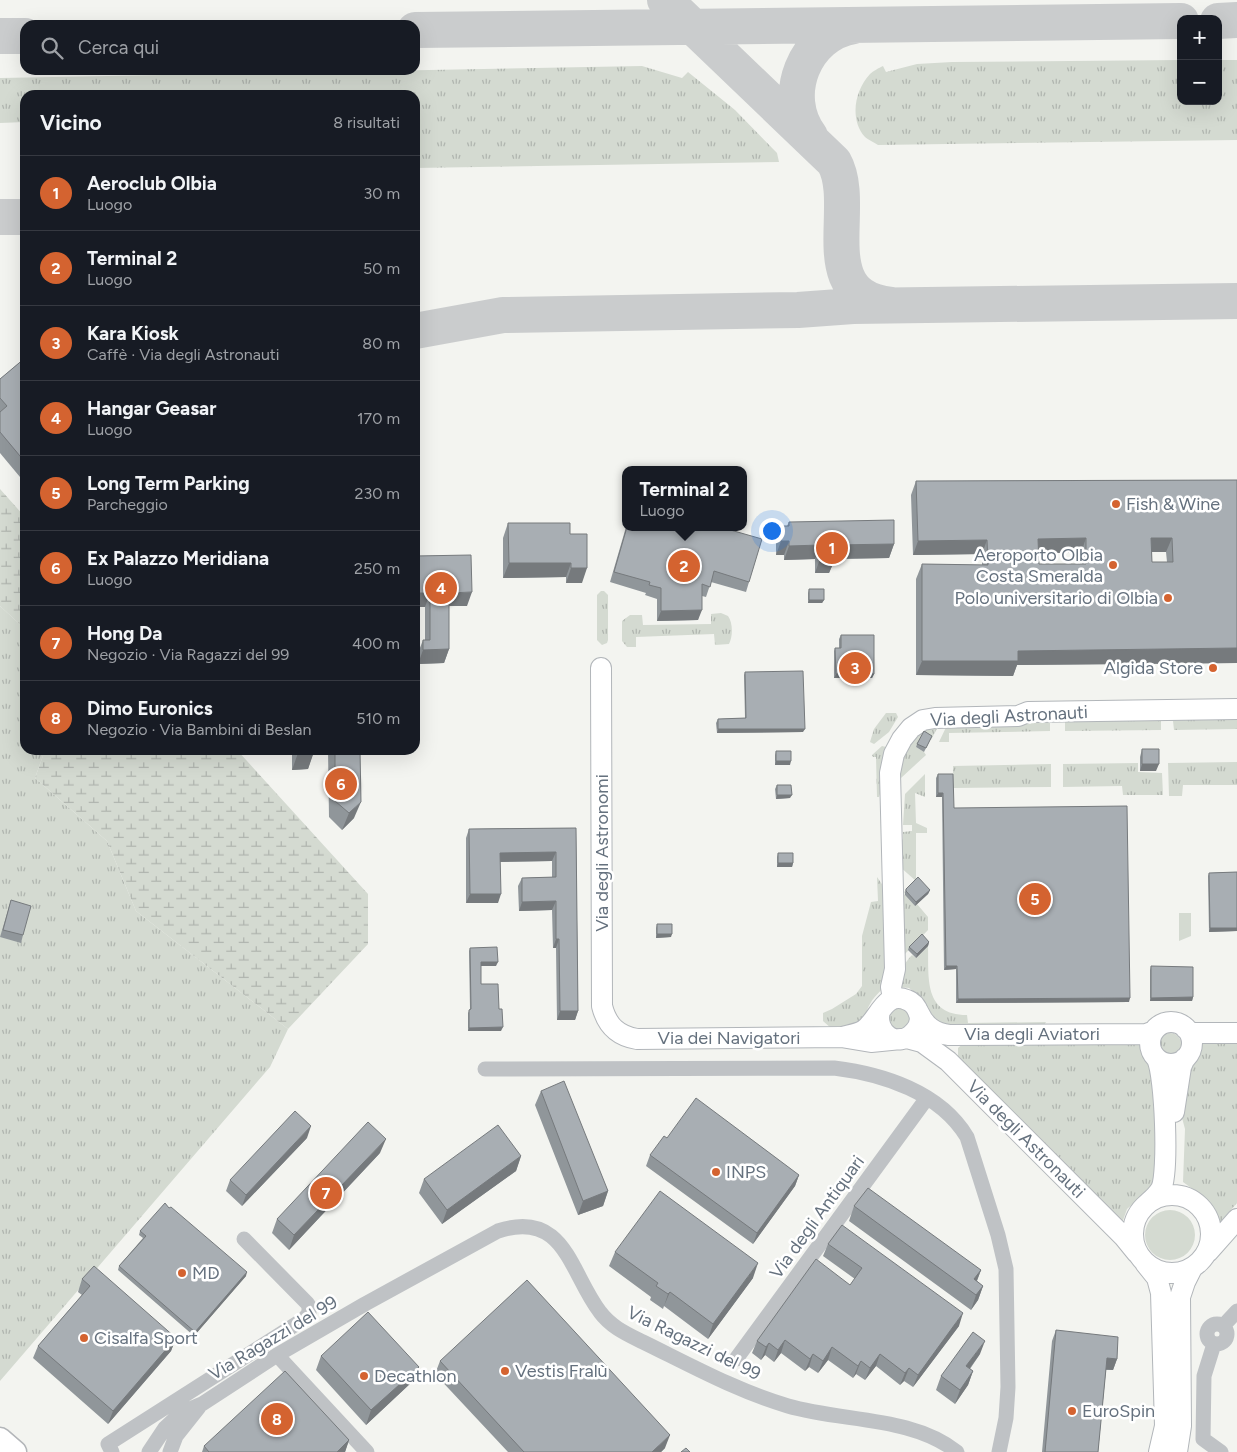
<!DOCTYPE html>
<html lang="it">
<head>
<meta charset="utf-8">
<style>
  body { margin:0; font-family:Figtree,sans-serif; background:#20242c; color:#f1f3f6 }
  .controls { position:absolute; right:15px; top:15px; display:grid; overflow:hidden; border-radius:10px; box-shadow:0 5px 20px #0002 }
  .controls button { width:45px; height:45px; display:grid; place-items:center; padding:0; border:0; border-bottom:1px solid #363941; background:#171b24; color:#f1f3f6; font:25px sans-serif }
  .you { position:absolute; left:771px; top:530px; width:18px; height:18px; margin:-12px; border:4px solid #fff; border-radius:50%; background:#1a73e8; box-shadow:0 0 0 8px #1a73e833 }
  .badge { display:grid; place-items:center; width:32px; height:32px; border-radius:50%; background:#d46330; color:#fff; font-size:16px; font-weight:700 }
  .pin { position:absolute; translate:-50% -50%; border:2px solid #fff; box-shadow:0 1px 5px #0006 }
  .popup { position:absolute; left:622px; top:466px; width:125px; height:65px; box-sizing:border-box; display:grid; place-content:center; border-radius:10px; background:#171b24; filter:drop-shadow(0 1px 4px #0005); font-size:16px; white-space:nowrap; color:#9ea1a6 }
  .popup b { font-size:19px; color:#f1f3f6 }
  .popup::after { content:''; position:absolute; left:50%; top:100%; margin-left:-10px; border:10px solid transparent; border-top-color:#171b24 }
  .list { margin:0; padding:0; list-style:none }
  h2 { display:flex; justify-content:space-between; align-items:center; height:65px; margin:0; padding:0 20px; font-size:21px }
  h2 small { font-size:16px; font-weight:400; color:#9ea1a6 }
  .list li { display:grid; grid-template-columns:32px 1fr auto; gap:15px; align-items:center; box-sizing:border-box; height:75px; padding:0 20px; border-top:1px solid #363941 }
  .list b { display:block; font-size:19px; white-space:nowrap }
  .list p { margin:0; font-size:16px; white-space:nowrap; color:#9ea1a6 }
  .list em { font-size:16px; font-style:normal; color:#9ea1a6 }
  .icon { flex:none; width:28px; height:28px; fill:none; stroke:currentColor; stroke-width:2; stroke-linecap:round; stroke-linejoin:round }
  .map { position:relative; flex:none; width:1237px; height:1452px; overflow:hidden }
  .search { position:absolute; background:#171b24; box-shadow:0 5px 20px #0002; left:20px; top:20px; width:400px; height:55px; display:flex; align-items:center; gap:12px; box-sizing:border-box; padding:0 18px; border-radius:15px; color:#9ea1a6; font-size:19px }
  .panel { position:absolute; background:#171b24; box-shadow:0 5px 20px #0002; left:20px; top:90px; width:400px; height:665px; border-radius:15px }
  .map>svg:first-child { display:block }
</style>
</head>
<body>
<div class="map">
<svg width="1237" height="1452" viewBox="0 0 1237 1452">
  <defs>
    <pattern id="grass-tufts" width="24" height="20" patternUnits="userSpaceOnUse" patternTransform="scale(1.25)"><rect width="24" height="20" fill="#d4dad1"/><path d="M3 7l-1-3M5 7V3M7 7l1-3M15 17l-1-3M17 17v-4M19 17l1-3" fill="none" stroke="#b0b5af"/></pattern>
    <pattern id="wetland-marsh" width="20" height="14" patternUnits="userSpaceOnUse" patternTransform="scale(1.25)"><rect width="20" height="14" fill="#d4dad1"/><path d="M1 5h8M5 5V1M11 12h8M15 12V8" fill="none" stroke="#b0b5af"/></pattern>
  </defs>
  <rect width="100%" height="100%" fill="#f3f4f0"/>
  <path fill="url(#grass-tufts)" d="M1181,60v41h37v-41h19v80l-359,5c-4,-3 -10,-5 -13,-8 -16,-18 -10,-47 5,-63 3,-3 9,-6 13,-8l3,6 31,-8 35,-2z
    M642,66l40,12 6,-6 47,38 42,43 2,9 -364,6v-73h-390v27l-25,1v-45z
    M601,591h3l4,4v45l-1,3 -5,2 -5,-5v-45z
    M0,606l25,23v121h20l-10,28 72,63 29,70 152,118 -18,38 -270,314z
    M721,613l7,3c5,7 5,20 1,28l-14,1 -1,-11 -78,3v10h-9l-5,-6v-20l8,-6h12l1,10 68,-1v-10z
    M886,713h10l2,4 -9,15 -15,12 -4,-2 4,-13z
    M1237,716v13l-63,1 -1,-9h-5v-4z
    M1161,717v13l-96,1v-9h-4v-4z
    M1050,718v13l-101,2v9h-10l10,-21z
    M940,723l-9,17 -9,-5 -6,12 8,5 2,3 -25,23 -4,-1v-10l14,-31z
    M882,746l4,1 -1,31 -6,19h-2l-1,-40h-3l-1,-2z
    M1237,762v23h-54l-1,11h-13l-1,-33z
    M1138,763v9l24,1 1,22h-40l-1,-9 -59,1v-23z
    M1051,764v23l-98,1v-22z
    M925,774v23l-10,-4 1,30 11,5v5h-11v48l-17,-15 -1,-20 5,-7v-7l9,-1v-6h-9l2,-31z
    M877,877l9,13 2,90c-4,10 -13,14 -18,24 -4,6 -4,13 -7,20l-31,5 -9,-8v-8l9,-4 24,-15 6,-8v-50l9,-34 7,-1z
    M902,889l3,3 -1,2 11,12 2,-2 11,13v13l-26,27z
    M928,946c1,31 -5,69 39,69l1,8 78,-1 -4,7 -100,1 -22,-34 -11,-8 -10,-1c2,-14 3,-22 13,-32l4,3z
    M888 1019a11 11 0 1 1 22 0a11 11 0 1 1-22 0Z
    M1159 1044a11 11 0 1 1 22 0a11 11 0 1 1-22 0Z
    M1196,1038h41v165l-17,19 -11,-21 -26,-19 2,-53 -4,-15 7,-51 6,-13z
    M967,1040h175l3,18 7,9 6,77 -2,31 -5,13 -24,21 -6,17 -163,-166v-12z"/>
  <path fill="url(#wetland-marsh)" d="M0,489l25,28v112l-25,-23z
    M45,750h192l131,144v50l-80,85 -152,-118 -29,-70 -72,-63z"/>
  <path fill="#d4dad1" d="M1179,913h12v23l-12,5z
    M1145 1235a25 25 0 1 1 50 0a25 25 0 1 1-50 0Z"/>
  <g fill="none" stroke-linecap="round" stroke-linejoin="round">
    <path stroke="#cacccd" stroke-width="36" d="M665,0l169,162c25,44 -24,134 57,143
      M1218,21l19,-1
      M415,30l766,-9
      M0,36h25
      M810,136c-30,-40 -6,-102 44,-110
      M0,217h25
      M415,331l88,-16 295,-5 55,-4 384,-5"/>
    <defs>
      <path id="secondary" d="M601,668l1,338c5,20 16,30 35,33l204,-2 30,5 30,-3
        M893,999l-2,-12 4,-18 -5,-196 4,-19 8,-15 9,-11 12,-8 12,-2 83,-2 10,-4 209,-3
        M919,1013c6,13 15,20 30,22l197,-1 8,-3
        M1150 1043a21 21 0 1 1 42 0a21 21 0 1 1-42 0Z
        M1186,1029l6,4h45
        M842,1037c7,-2 16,-3 22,-7 15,-10 20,-40 43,-30 6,2 10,8 12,14 2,6 0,13 -5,18 -16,18 -40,1 -34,-21
        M907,1038l15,4 26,19 176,176 13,16
        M1174,1112l7,-45 4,-9
        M1133 1234a39 39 0 1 1 78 0a39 39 0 1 1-78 0Z
        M1148,1203c5,-4 10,-9 13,-14 8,-16 4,-114 -4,-130
        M1208,1252l29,-33
        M1145,1263l12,15 4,15 4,133 -6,26
        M1177,1452l4,-26 -1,-129 5,-15 7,-14"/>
      <path id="primary" d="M0,1439l15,13"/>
    </defs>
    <use href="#secondary" stroke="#b2b6ba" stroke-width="22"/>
    <use href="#primary" stroke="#b3b6b9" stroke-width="25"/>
    <path stroke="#bfc2c5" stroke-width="15" d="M485,1069l349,-1c49,6 106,24 133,69l31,98 8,34 2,118 -2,31 -7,34
      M1207 1334a10 10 0 1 1 20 0a10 10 0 1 1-20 0Z
      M1223,1326l14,-15
      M1214,1344l-10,32 -1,63 18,13
      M277,1355l90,97
      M736,1359l191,-261
      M112,1452l-4,-8 196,-125 5,-6v-7l-2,-3 -63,-64
      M149,1452l16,-24 16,-15 21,-9 75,-49 88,-51 133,-73c67,-22 72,42 102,81 11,15 27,22 43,30 47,23 94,49 145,64 55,16 124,10 169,46
      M170,1452l6,-16 23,-29"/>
    <use href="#secondary" stroke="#fff" stroke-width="20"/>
    <use href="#primary" stroke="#fff" stroke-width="22"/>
  </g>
  <path fill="#90969a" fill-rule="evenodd" d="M25,358v125l-25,-30v-74z
    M1237,480v183l-220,2 -4,11 -97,-1v-96l6,-15 60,1v-11l-69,1 -2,-60 5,-14zM1152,552h14l1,10h-15zM1038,553h43l-1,11h-41z
    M789,522l105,22 -5,14 -54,1 -6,14h-14v-14l-31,1v-5h-8v-15l5,-14h6z
    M508,523l62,11 12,49h-16v-6l-63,1v-40z
    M626,527h101v2l22,53 -3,10 -35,-10 -5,15 -4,-1 -4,24 -41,1v-22l-12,-4 1,-2 -36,-11z
    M415,556l52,50h-18v43l-5,14 -26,1v-11l5,-13h2v-33h-10z
    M809,589l15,11 -2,3h-14v-10z
    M841,635l33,39 -2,4h-38v-27l1,-3h4v-9z
    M745,672l58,60 -86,1 -1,-10 2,-4 27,-1 -1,-43z
    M932,736l-8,16 -8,-5 1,-3z
    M1142,749l14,22h-16v-14z
    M288,750h26l-6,19 -16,1v-18h-4z
    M328,750h32l-6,68 -12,12 -13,-13z
    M776,751l14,14h-15v-10z
    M938,774l16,34 175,194 -173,1v-34l-12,1 -2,-173h-6v-19z
    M777,785l13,13 -14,1 -1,-10z
    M576,828l2,183 -3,9h-18l-1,-72h-3l-1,-38 -33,1 -1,-25 4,-8 30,-1v-16l-52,1 -2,41h-32v-65l3,-9z
    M778,853l15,10 -1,4h-15v-10z
    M1237,872v59l-28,1 -1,-56 1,-3z
    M906,889l24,1 -2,4 -13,12 -10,-11v-3z
    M11,900l12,35 -2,8 -21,-6z
    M657,924l14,13 -15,1v-10z
    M929,942l-1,4 -12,12 -8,-8 1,-3z
    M470,948l26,18h-15v18l18,25 2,22h-33v-18l2,-4 -1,-58z
    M1151,966l42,31 -1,4h-42v-31z
    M541,1091l67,100 -5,15 -25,9 -43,-110z
    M307,1138l-65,68 -16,-15 4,-11z
    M667,1138l132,37 -4,11 -42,58 -107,-78 4,-11z
    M380,1153l-91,97 -17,-17 5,-14z
    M521,1156l-5,15 -74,53 -23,-31 5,-14z
    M854,1206l127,64 -4,11 6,5 -5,14 -7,10 -122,-89z
    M169,1208l77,68 -52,60 -76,-66 1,-4 24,-28 -4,-3 1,-4z
    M828,1244l131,82 -46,61 -9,-6 -4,4 -24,-19 -11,14 -9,-6 -3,4 -25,-18 -10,13 -9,-6 -4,4 -24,-18 -7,9 -9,-7 -4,5 -9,-7 5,-12 93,-56 5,-6 -32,-23z
    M615,1252l138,26 -45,61 -44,-33 -1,3 -13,-9 1,-3 -42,-31z
    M82,1279l94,59 -5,13 -63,73 -75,-66 5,-12 44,-51 -4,-3z
    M1056,1330l61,29 -4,11h-7l-8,82h-56l10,-111z
    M980,1354l-10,15 3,2 -5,14 -13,19 -19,-14 5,-14z
    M321,1356l92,25 -47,44 -50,-55z
    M440,1361l225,87 -4,4h-153l-73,-78z
    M349,1440l-4,12h-143l2,-6z"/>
  <path fill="#767a7d" d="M1086,538l-5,15h-48l5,-14z
    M1151,538h21l-6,14h-20z
    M987,540l-5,14 -69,1 5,-14z
    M781,541h8l-5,14h-8z
    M894,544l-5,14 -60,1 5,-14z
    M820,545l-5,14 -31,1 5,-14z
    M820,559h15l-6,14h-14z
    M509,563h62l-5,14 -63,1z
    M571,568h16l-5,15h-16z
    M472,592l-5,14h-23l5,-13z
    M415,593h15l-5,14h-10z
    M809,600h15l-2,3h-14z
    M702,610l-4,10 -41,1 4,-10z
    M1237,648v15l-220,2 -4,11 -97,-1 6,-14 96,-10z
    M449,649l-5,14 -26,1 5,-14z
    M836,674h38l-2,4h-38z
    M718,729h87l-2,3 -86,1z
    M288,750h4v2h-4z
    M314,752l-6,17 -16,1 6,-17z
    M776,761h15l-1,4h-15z
    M1142,764h17l-3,7h-16z
    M938,793h5l-1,4h-6z
    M777,795h15l-2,3 -14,1z
    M361,802l-7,16 -12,12 7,-17z
    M556,852l-4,9 -55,1 3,-9z
    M778,863h15l-1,4h-15z
    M930,890l-2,4 -13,12 1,-4z
    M470,894h31l-3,9h-32z
    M556,901l-4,9 -33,1 3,-9z
    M1210,928h27v3l-28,1z
    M657,934h15l-1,3 -15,1z
    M556,939h3l-3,9h-3z
    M929,942l-1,4 -12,12 1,-4z
    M481,962h17l-2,4h-17z
    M946,966h11l-1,3 -12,1z
    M1193,997l-1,4h-42l1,-3z
    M1130,998l-1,4 -173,1 2,-4z
    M560,1011h18l-3,9h-18z
    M503,1027l-2,4h-33l1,-3z
    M311,1126l-4,12 -65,68 4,-11z
    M386,1139l-6,14 -91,97 5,-15z
    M521,1156l-5,15 -74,53 5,-14z
    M799,1175l-4,11 -42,58 4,-11z
    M608,1191l-5,15 -25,9 5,-14z
    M758,1263l-5,15 -45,61 5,-15z
    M981,1270l-6,15 -1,-6z
    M247,1272l-1,4 -52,60 1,-4z
    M983,1286l-5,14 -7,10 5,-15z
    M670,1292l-6,14 -1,3 5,-15z
    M963,1313l-4,13 -46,61 5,-12z
    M176,1338l-5,13 -63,73 5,-13z
    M785,1340l-4,13 -7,9 4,-12z
    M985,1341l-5,13 -19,26 5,-14z
    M769,1343l-4,12 -4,5 5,-13z
    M832,1347l-4,13 -10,13 5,-12z
    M813,1354l-4,13 -4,4 5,-12z
    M880,1354l-4,12 -11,14 5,-12z
    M1107,1358l10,1 -4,11 -10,-1z
    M861,1361l-5,13 -3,4 5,-12z
    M419,1367l-6,14 -47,44 5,-15z
    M909,1368l-5,13 -4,4 5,-12z
    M973,1371l-5,14 -13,19 5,-14z
    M670,1435l-5,13 -4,4h-9z
    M349,1440l-4,12h-8z"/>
  <path fill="#a8aeb3" stroke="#767a7d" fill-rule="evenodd" d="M25,358v104l-25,-30v-20l7,-6 -7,-8v-19z
    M1237,480v168l-219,3v10h-96v-97l66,1 -1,-25 -69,1 -2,-60zM1086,538v26h-47l-1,-25zM1151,538h21l1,24h-21z
    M894,520v24l-60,1 1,14h-15v-14l-31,1v-5h-8v-15h8v-4z
    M508,523h62v11h17v34h-16v-5h-62z
    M627,527h100v2l35,10 -13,43 -35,-11 -4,16 -8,-3v26l-41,1v-23l-12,-3 1,-3 -36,-10z
    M471,555l1,37 -23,1v56l-26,1v-10h7v-47h-15v-37z
    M809,589h15v11h-15z
    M841,635h33v39h-38l-1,-26h6z
    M803,671l2,58h-87v-10l28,-1 -1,-46z
    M924,731l8,5 -6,12 -9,-4z
    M1142,749h17v15h-17z
    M298,750h16v2l-16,1z
    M335,750h25l1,52 -12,11 -14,-12z
    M776,751h15v10h-15z
    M938,774h15l1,34 173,-2 3,192 -172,1 -1,-33h-11l-3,-173h-5z
    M777,785h14l1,10h-15z
    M576,828l2,183h-18l-1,-72h-3v-38l-34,1v-24l34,-1v-25l-56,1 1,41h-31l-1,-65z
    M778,853h15v10h-15z
    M1237,872v56h-27l-1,-55z
    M918,877l12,13 -14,12 -10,-11v-2z
    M11,900l20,6 -8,29 -20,-5z
    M657,924h15v10h-15z
    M922,934l7,8 -12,12 -8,-7z
    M497,947l1,15h-17v22h17l1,25h3l1,18 -34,1v-18l2,-1 -1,-61z
    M1151,966l42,1v30l-42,1z
    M564,1081l44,110 -25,10 -42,-110z
    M696,1098l103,77 -42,58 -107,-78 14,-19 3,2z
    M295,1111l16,15 -65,69 -16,-15z
    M368,1122l18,17 -92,96 -17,-16z
    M498,1125l23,31 -74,54 -23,-31z
    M868,1188l113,82 -7,9 9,7 -7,9 -122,-89z
    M660,1191l98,72 -45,61 -43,-32 -2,2 -12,-8 2,-3 -43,-31z
    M165,1203l4,5 2,-1 76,65 -52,60 -76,-66 27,-30 -6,-5z
    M842,1225l121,88 -45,62 -9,-7 -4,5 -25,-19 -10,14 -9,-7 -3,5 -26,-19 -9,14 -10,-7 -3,5 -25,-19 -7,10 -9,-7 -3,4 -9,-6 59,-82 34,26 12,-17 -34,-24z
    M94,1266l82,72 -63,73 -75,-65 52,-60 -8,-7z
    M527,1280l143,155 -18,17h-128l-84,-91z
    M368,1312l51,55 -48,43 -50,-54z
    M1056,1330l62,7 -1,22 -10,-1 -9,94h-53z
    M973,1332l12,9 -19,25 7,5 -13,19 -19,-14z
    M285,1371l64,69 -12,12h-128l-5,-6z
    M686,1448l4,4h-9z"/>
  <g fill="#d46330" stroke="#fff" stroke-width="2">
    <circle cx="1116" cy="504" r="5"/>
    <circle cx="1113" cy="565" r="5"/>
    <circle cx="1168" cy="598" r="5"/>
    <circle cx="1213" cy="668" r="5"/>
    <circle cx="716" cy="1172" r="5"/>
    <circle cx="182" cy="1273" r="5"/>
    <circle cx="84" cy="1338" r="5"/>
    <circle cx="505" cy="1371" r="5"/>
    <circle cx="364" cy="1376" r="5"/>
    <circle cx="1072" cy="1411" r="5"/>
  </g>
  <g text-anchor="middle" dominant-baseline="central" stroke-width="5" stroke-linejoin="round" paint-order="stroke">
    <g font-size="18" fill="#65717e" stroke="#fff" text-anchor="start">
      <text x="1126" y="504">Fish &amp; Wine</text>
      <text x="1103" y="555" text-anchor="end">Aeroporto Olbia<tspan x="1103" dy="21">Costa Smeralda</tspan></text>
      <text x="1158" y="598" text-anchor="end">Polo universitario di Olbia</text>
      <text x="1203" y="668" text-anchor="end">Algida Store</text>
      <text x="726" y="1172">INPS</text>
      <text x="192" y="1273">MD</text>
      <text x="94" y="1338">Cisalfa Sport</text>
      <text x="515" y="1371">Vestis Fralù</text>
      <text x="374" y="1376">Decathlon</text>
      <text x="1082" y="1411">EuroSpin</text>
    </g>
    <g font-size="18" fill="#65717e" stroke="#fff">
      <text transform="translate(1009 716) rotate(-3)">Via degli Astronauti</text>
      <text transform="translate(602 853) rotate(-90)">Via degli Astronomi</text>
      <text x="1032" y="1034">Via degli Aviatori</text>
      <text x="729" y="1038">Via dei Navigatori</text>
      <text transform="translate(1026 1139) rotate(45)">Via degli Astronauti</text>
      <text transform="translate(817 1217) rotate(-54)">Via degli Antiquari</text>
      <text transform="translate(273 1338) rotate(-31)">Via Ragazzi del 99</text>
      <text transform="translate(694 1343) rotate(26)">Via Ragazzi del 99</text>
    </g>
  </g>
</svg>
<div class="controls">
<button>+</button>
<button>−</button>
</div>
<div class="you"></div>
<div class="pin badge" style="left:832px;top:548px">1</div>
<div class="pin badge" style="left:684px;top:566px">2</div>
<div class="popup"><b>Terminal 2</b>Luogo</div>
<div class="pin badge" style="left:855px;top:668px">3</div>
<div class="pin badge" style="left:441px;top:588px">4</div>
<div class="pin badge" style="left:1035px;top:899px">5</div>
<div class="pin badge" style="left:341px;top:784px">6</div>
<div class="pin badge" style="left:326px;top:1193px">7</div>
<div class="pin badge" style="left:277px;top:1419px">8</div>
<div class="search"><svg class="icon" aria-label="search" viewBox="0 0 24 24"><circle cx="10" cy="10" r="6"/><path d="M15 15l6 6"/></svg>Cerca qui</div>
<section class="panel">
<h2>Vicino<small>8 risultati</small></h2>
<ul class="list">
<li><span class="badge">1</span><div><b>Aeroclub Olbia</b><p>Luogo</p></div><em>30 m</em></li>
<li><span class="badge">2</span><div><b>Terminal 2</b><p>Luogo</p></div><em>50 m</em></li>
<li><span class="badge">3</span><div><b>Kara Kiosk</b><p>Caffè · Via degli Astronauti</p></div><em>80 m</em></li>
<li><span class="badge">4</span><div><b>Hangar Geasar</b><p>Luogo</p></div><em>170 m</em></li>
<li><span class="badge">5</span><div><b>Long Term Parking</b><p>Parcheggio</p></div><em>230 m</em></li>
<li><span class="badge">6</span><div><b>Ex Palazzo Meridiana</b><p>Luogo</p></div><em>250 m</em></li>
<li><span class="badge">7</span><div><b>Hong Da</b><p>Negozio · Via Ragazzi del 99</p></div><em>400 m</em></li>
<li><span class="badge">8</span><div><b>Dimo Euronics</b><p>Negozio · Via Bambini di Beslan</p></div><em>510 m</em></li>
</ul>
</section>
</div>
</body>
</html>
